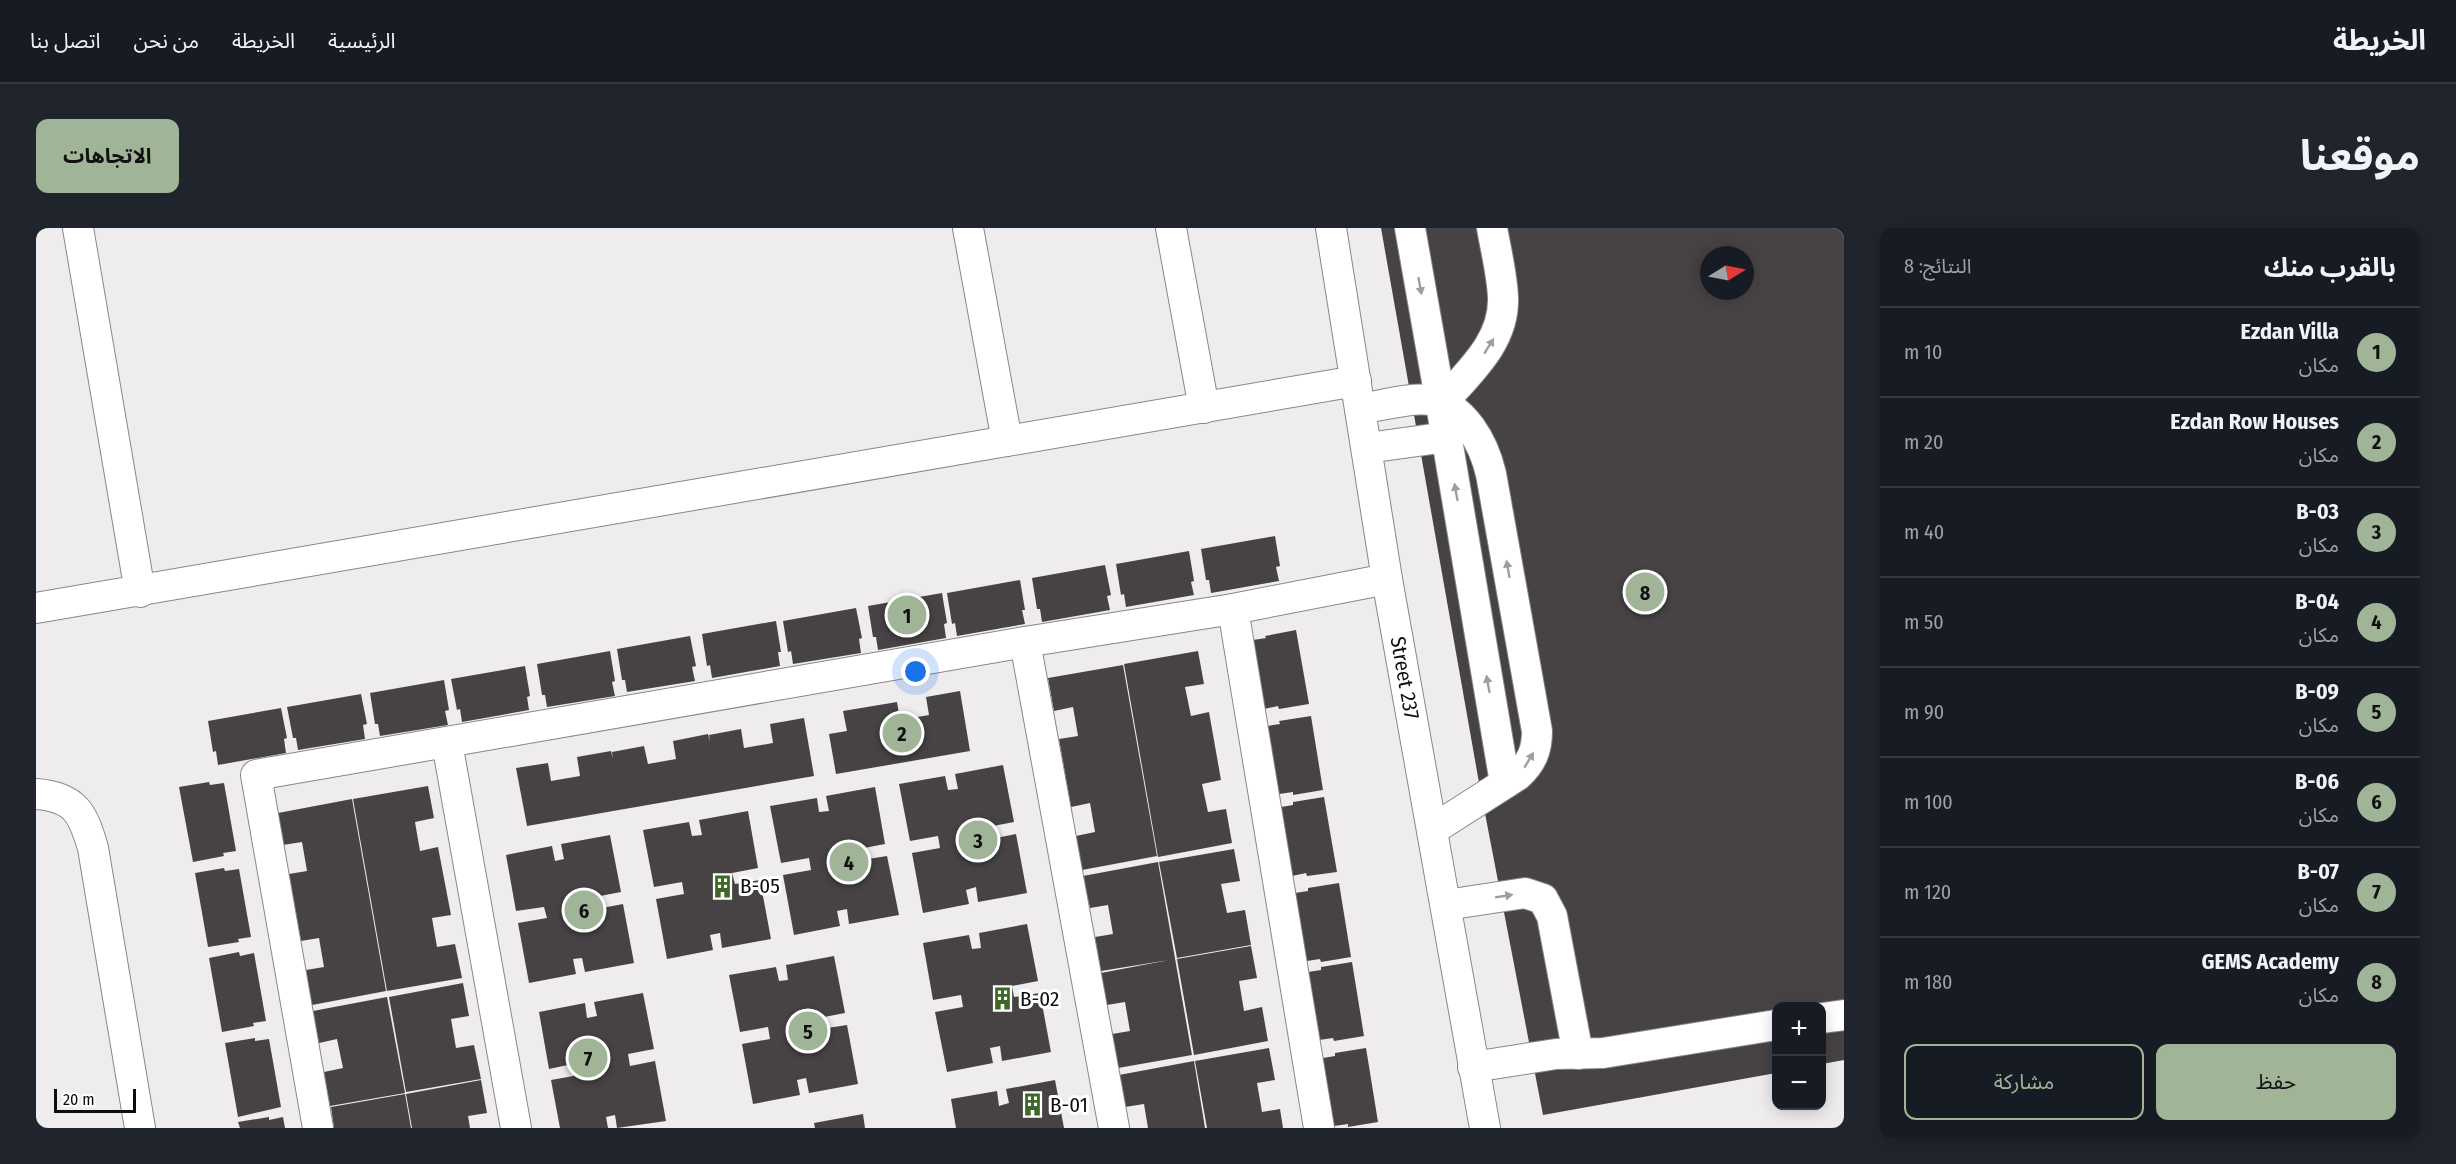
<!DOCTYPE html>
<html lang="ar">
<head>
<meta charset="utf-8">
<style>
  body { margin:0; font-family:"Fira Sans Condensed","Noto Sans Arabic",sans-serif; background:#20242c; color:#f1f3f6; direction:rtl }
  .controls { position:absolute; right:18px; bottom:18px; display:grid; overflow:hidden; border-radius:12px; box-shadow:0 3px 15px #0003 }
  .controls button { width:54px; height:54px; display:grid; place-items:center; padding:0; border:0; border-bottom:2px solid #363941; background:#171b24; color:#f1f3f6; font:30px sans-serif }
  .compass { position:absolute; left:1664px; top:18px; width:54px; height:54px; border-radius:50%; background:#171b24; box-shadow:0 3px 15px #0003; rotate:80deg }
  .scale { position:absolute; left:18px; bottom:15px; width:82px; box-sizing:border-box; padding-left:6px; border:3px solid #0e0d0e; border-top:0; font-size:16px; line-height:21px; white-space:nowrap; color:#0e0d0e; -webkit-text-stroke:4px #fff; paint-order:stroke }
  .you { position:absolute; left:880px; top:444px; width:21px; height:21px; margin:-15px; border:4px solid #fff; border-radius:50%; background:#1a73e8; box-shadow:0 0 0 9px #1a73e833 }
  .badge { display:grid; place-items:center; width:39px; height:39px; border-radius:50%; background:#a0b498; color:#111; font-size:20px; font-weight:700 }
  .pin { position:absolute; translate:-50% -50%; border:3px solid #fff; box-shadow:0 2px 6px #0006 }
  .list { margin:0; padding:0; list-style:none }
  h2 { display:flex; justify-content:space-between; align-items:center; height:78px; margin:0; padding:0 24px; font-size:26px }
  h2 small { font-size:20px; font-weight:400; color:#9ea1a6 }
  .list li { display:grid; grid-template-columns:39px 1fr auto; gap:18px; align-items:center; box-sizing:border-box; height:90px; padding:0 24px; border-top:2px solid #363941 }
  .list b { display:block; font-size:22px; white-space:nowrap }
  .list p { margin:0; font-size:20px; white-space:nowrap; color:#9ea1a6 }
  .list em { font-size:20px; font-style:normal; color:#9ea1a6 }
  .actions { display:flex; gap:12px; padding:18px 24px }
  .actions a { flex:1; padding:14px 0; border:2px solid #a0b498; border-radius:12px; text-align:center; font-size:21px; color:#a0b498 }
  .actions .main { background:#a0b498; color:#111 }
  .map { position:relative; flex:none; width:1808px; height:900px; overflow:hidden; direction:ltr; border-radius:12px }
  header { display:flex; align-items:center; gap:36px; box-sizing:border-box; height:84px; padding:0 30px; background:#171b24; border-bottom:2px solid #363941 }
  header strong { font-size:28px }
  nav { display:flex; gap:33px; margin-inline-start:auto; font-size:21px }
  .intro { display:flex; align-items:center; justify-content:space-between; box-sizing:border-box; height:144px; padding:0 36px }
  h1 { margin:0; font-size:42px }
  .button { padding:15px 27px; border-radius:12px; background:#a0b498; color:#111; font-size:21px; font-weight:700 }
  main { display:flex; gap:36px; padding:0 36px }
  aside { flex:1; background:#171b24; border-radius:12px; box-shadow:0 3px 15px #0003 }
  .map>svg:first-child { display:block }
</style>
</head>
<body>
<header>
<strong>الخريطة</strong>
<nav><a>الرئيسية</a><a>الخريطة</a><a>من نحن</a><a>اتصل بنا</a></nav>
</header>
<div class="intro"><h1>موقعنا</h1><a class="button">الاتجاهات</a></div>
<main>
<aside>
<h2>بالقرب منك<small>النتائج: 8</small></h2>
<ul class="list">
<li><span class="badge">1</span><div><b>Ezdan Villa</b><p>مكان</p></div><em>10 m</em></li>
<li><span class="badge">2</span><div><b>Ezdan Row Houses</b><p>مكان</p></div><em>20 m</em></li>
<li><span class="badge">3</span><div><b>B-03</b><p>مكان</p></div><em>40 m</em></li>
<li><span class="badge">4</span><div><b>B-04</b><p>مكان</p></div><em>50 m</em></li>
<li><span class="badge">5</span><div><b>B-09</b><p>مكان</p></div><em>90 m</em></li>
<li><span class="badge">6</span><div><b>B-06</b><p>مكان</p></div><em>100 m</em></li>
<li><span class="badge">7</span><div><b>B-07</b><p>مكان</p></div><em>120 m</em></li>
<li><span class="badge">8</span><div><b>GEMS Academy</b><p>مكان</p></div><em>180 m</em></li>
</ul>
<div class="actions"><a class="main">حفظ</a><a>مشاركة</a></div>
</aside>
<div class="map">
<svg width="1808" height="900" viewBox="0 0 1808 900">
  <rect width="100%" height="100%" fill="#efecee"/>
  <path fill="#474344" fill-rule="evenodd" d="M1345,0h463v832l-22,4v-58h-46v67l-233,42 -65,-338zM1673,27h36v36h-36z
    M1239,308l5,30 -4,1 3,14 -68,12 -2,-13h-3l-5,-31z
    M1153,323l5,30 -3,1 3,13 -68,12 -2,-13 -3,1 -5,-31z
    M1069,337l6,30 -4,1 3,14 -68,12 -2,-13h-3l-5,-31z
    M984,352l5,30h-3l3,14 -68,12 -2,-13 -3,1 -5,-31z
    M906,365l5,30 -3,1 2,14 -68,12 -2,-13h-3l-5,-31z
    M820,380l6,30 -3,1 2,14 -68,11 -2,-13 -3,1 -5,-31z
    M740,393l5,31h-3l2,14 -68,12 -2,-13 -3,1 -5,-32z
    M1260,402l13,74 -30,5 -1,-3 -14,3 -11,-69 13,-2 -1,-2z
    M654,408l6,30 -4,1 3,14 -68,11 -2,-12h-3l-5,-31z
    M574,423l5,30 -3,1 3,14 -68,11 -2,-12h-3l-5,-31z
    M1162,423l6,33 -19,3 6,29 18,-4 12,68 -19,4 6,28 18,-3 6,34 -74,14 -34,-193z
    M1087,437l34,191 -75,14 -6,-34 19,-4 -5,-29 -19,4 -12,-68 19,-3 -5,-29 -19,4 -6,-33z
    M489,438l5,30 -3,1 2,13 -67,12 -2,-13 -3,1 -6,-31z
    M408,452l5,30 -4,1 3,14 -68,11 -2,-12h-3l-5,-31z
    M924,463l10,60 -134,23 -7,-40 18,-3 -4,-20 54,-9 3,18 29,-5 -3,-18z
    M325,466l6,30 -4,1 2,14 -67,11 -2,-12h-3l-6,-31z
    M245,480l6,30 -3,1 2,14 -68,12 -2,-14 -3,1 -5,-31z
    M1275,488l12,74 -30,5v-3l-14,2 -12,-68 13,-2 -1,-3z
    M768,490l10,58 -287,50 -11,-58 32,-5 3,18 29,-5 -3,-19 34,-6 2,8 -1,-7 32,-6 4,18 28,-5 -3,-18 35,-7 2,8 -1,-7 32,-6 3,19 29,-5 -3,-19z
    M967,537l11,57 -26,5 3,12 25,-5 11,59 -49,9 -2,-15 -10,3 3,14 -46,9 -11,-60 28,-5 -2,-12 -28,5 -11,-57 46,-8 3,14 10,-1 -3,-15z
    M173,554l1,3 14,-2 12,68 -13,2 1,3 -31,6 -14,-75z
    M392,558l6,32 -19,4 5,29 18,-4 13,68 -19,3 5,29 18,-3 7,34 -75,13 -34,-192z
    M839,559l10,57 -26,5 3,11 25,-4 12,59 -50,9 -2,-15 -10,2 3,15 -46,9 -11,-60 28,-5 -2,-12 -28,5 -11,-57 47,-8 2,14 10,-1 -3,-15z
    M1288,569l13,75 -30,4 -1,-3 -14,3 -11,-69 12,-2v-3z
    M316,571l34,192 -74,14 -6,-35 18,-3 -5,-29 -18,3 -12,-67 18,-3 -5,-29 -19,3 -5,-32z
    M712,583l10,57 -26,5 3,11 25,-4 11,59 -49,9 -2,-15 -10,2 3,15 -46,9 -11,-60 28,-5 -2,-12 -28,5 -11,-57 46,-8 3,14 10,-1 -3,-15z
    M574,607l11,57 -26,5 2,12 26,-5 11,59 -49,9 -3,-14 -9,1 3,15 -47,9 -11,-60 29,-5 -3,-11 -28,4 -10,-56 46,-9 3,15 9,-2 -3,-15z
    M1198,621l6,32 -19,3 6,29 18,-3 6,35 -74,13 -18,-96z
    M1122,634l34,193 -74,13 -6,-34 18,-3 -5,-29 -18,3 -6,-32 68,-13 -68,11 -6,-34 18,-3 -5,-29 -18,3 -7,-32z
    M188,640l1,3 14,-2 12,68 -13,2 1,3 -31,5 -13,-74z
    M1303,655l12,74 -30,5 -1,-3 -13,2 -12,-68 13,-2v-3z
    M991,696l11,57 -26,5 2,11 26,-4 11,59 -49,9 -2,-15 -10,2 3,15 -46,9 -12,-60 28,-5 -2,-12 -28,5 -10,-57 46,-8 3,14 9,-1 -2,-15z
    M1215,718l6,32 -18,3 5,30 18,-4 6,34 -74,14 -17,-96z
    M203,724l1,4 14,-3 12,68 -13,2 1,3 -32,6 -13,-74z
    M798,728l11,57 -26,5 2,11 26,-4 11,59 -49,9 -3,-15 -9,2 3,15 -47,9 -11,-60 28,-5 -2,-12 -28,5 -11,-57 47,-8 3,14 9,-1 -2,-15z
    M1316,734l12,74 -30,5 -1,-3 -14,2 -11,-68 13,-2v-3z
    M427,755l6,33 -18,3 5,29 18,-3 7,34 -75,13 -17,-95z
    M607,765l11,56 -26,5 2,12 25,-5 11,60 -49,7 -2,-13 -9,2 2,11h-48l-9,-48 28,-5 -2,-12 -28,6 -10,-57 46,-9 2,15 10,-2 -3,-14z
    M351,769l18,96 -75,13 -6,-34 19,-4 -6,-29 -18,4 -6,-32z
    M219,810v3l14,-2 12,68 -43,10 -13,-74z
    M1233,820l6,32 -18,3 5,29 18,-3 3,19h-76l-12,-67z
    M1330,820l12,74 -30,5v-3l-14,2 -11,-68 12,-2v-3z
    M1158,833l11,67h-57l-4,-24 -19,3 -6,-32z
    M445,852l6,33 -19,3 2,12h-58l-6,-34z
    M1019,852l9,48h-108l-5,-29 46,-8 2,15 10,-3 -3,-14z
    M369,866l6,34h-77l-3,-21z
    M827,886l2,14h-50l-1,-5z
    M233,889v3l14,-3 2,11h-45l-2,-6z"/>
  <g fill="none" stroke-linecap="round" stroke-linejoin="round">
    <defs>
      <g id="minor">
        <path d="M42,0l62,364"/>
        <path d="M932,0l39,213"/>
        <path d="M1135,0l33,180"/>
        <path id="s1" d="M1295,0l56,351 98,549"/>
        <path d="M1374,0l31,176c27,-31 64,-62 62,-107 -1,-23 -7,-46 -11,-69"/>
        <path d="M1405,176l64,379"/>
        <path d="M1324,181c20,-3 51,-12 69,-9 35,5 55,44 62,74l46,257c0,19 -5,31 -19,44l-86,55"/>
        <path d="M1331,220l80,-11"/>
        <path d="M0,380l1320,-227"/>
        <path d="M1197,381l86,519"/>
        <path d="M989,414l89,486"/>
        <path d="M411,515l69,385"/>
        <path d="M0,566c40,3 47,20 57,54l47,280"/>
        <path d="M1410,677l79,-12 18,6 9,17 26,138"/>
        <path d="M1786,790l22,-3"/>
        <path d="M1437,839l83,-13 47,-1 173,-28"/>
        <path d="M282,900l-62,-353 769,-133 208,-33 154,-30"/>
      </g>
    </defs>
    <use href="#minor" stroke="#898688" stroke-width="32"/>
    <use href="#minor" stroke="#fff" stroke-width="30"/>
  </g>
  <defs><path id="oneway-solid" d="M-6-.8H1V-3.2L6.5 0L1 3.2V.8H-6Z" transform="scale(1.5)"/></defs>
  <g fill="#9f9e9f">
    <use href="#oneway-solid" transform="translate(1384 58) rotate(80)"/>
    <use href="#oneway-solid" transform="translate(1453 118) rotate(-58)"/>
    <use href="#oneway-solid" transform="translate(1420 264) rotate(-100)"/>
    <use href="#oneway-solid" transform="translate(1472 341) rotate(-100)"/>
    <use href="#oneway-solid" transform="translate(1452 456) rotate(-100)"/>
    <use href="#oneway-solid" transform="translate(1493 532) rotate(-59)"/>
    <use href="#oneway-solid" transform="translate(1468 668) rotate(-9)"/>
  </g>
  <defs>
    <symbol id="building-bare" viewBox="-9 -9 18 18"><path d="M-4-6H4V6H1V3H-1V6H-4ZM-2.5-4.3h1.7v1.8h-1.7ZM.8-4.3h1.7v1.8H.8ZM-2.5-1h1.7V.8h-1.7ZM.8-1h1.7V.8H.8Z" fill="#3d6724" stroke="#fff" stroke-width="2.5" paint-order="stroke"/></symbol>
  </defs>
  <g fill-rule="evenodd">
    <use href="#building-bare" x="670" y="642" width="33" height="33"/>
    <use href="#building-bare" x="950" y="754" width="33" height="33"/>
    <use href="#building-bare" x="980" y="860" width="33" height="33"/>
  </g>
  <g text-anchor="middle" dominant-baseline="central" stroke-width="6" stroke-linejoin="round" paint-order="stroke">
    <g font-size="21" fill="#0e0d0e" stroke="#fff">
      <text stroke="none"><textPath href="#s1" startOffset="456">Street 237</textPath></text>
    </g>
    <g font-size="21" fill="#0e0d0e" stroke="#fff" text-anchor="start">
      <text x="704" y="658">B-05</text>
      <text x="984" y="771">B-02</text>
      <text x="1014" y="877">B-01</text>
    </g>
  </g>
</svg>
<div class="controls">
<button>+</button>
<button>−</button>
</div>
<svg class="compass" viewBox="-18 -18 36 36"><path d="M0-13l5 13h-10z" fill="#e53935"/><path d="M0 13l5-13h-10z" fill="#9ea1a6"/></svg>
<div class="scale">20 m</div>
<div class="you"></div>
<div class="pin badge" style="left:871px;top:387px">1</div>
<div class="pin badge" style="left:866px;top:505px">2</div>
<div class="pin badge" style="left:942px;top:612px">3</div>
<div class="pin badge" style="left:813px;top:634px">4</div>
<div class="pin badge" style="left:772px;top:803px">5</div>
<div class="pin badge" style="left:548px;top:682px">6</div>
<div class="pin badge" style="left:552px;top:830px">7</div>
<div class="pin badge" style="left:1609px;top:364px">8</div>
</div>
</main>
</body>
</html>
